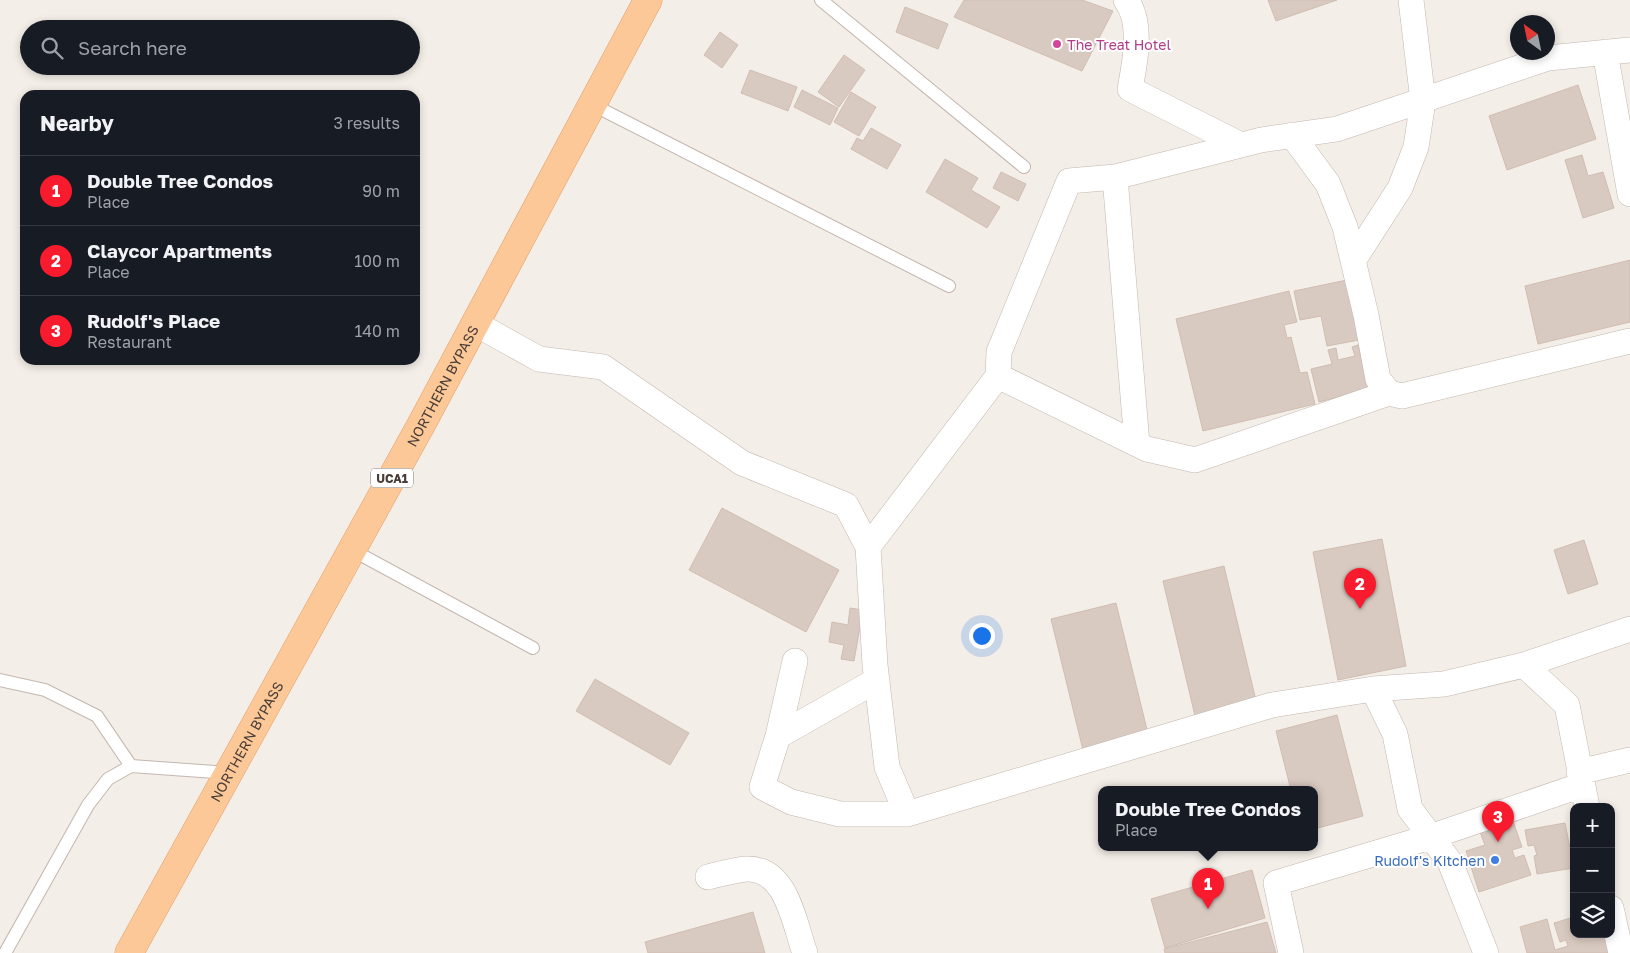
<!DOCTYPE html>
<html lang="en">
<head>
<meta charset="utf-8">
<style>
  body { margin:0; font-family:"Golos Text",sans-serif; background:#242831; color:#f1f3f6 }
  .controls { position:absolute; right:15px; bottom:15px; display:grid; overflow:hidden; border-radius:10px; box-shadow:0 2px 8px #0003 }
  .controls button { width:45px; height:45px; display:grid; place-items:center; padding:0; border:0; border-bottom:1px solid #363941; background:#171b24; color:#f1f3f6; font:25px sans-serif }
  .compass { position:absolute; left:1510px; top:15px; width:45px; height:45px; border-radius:50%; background:#171b24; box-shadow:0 2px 8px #0003; rotate:327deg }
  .you { position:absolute; left:981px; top:635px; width:18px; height:18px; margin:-12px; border:4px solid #fff; border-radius:50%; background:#1a73e8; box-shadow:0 0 0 8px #1a73e833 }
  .badge { display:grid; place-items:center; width:32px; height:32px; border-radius:50%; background:#f81b2e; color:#fff; font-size:16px; font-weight:700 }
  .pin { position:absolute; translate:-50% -41px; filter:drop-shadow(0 1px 2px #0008) }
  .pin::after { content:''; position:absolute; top:26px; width:18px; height:15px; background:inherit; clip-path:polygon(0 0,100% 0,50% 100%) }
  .popup { position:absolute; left:1098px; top:786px; width:220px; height:65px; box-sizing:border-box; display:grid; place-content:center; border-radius:10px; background:#171b24; filter:drop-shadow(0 1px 4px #0005); font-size:16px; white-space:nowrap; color:#9ea1a6 }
  .popup b { font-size:19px; color:#f1f3f6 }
  .popup::after { content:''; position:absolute; left:50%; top:100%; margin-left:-10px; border:10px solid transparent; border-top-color:#171b24 }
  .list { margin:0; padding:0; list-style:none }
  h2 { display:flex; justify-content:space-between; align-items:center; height:65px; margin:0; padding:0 20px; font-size:21px }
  h2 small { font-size:16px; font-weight:400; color:#9ea1a6 }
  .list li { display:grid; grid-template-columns:32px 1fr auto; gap:15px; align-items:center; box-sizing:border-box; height:70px; padding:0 20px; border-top:1px solid #363941 }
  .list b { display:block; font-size:19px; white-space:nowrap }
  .list p { margin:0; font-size:16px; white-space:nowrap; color:#9ea1a6 }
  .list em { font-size:16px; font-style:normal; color:#9ea1a6 }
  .icon { flex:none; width:28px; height:28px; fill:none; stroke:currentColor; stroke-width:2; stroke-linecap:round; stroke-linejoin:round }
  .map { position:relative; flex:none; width:1630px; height:953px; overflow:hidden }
  .search { position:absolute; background:#171b24; box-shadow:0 2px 8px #0003; left:20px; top:20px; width:400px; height:55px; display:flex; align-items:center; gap:12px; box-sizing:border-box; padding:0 18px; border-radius:28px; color:#9ea1a6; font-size:19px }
  .panel { position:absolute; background:#171b24; box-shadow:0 2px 8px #0003; left:20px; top:90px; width:400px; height:275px; border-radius:15px }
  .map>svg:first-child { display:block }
</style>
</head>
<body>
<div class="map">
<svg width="1630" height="953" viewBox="0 0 1630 953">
  <rect width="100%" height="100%" fill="#f4eee8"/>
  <path fill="#d9cac1" stroke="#d0bdb1" d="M964,0h118l31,11 -31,60 -128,-54z
    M1268,0h69l-61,21z
    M905,7l43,17 -10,25 -42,-17z
    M720,32l18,13 -16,23 -18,-13z
    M844,55l21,15 -26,37 -21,-15z
    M750,70l47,17 -9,24 -47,-18z
    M1578,85l18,54 -89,31 -18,-54z
    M802,90l36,18 -8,17 -36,-18z
    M851,92l25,15 -17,29 -25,-14z
    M871,128l30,17 -14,24 -36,-20 6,-11 6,3z
    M1582,155l6,21 15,-4 11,36 -31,10 -18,-58z
    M945,159l33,19 -7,12 29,17 -13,21 -61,-36z
    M1001,172l25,12 -8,17 -25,-13z
    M1630,260v62l-92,22 -13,-58z
    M1347,280l12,60 -32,6 -6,-30 -21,4 -6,-29z
    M1289,291l8,31 -13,3 3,13 4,-1 9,36 7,-1 8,32 -112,27 -27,-112z
    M1358,345l11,44 -50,13 -8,-33 21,-5 -4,-14 8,-2 2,12 17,-4 -3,-9z
    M722,508l117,62 -33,62 -117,-62z
    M1382,539l24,127 -68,14 -25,-128z
    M1584,540l14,44 -30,10 -14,-44z
    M1224,566l33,139 -61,15 -33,-139z
    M1116,603l32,131 -65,16 -32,-131z
    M850,608l13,2 -9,51 -13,-2 3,-14 -15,-3 3,-20 16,3z
    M595,679l94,54 -19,32 -94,-54z
    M1337,715l26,101 -49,13v-39h-23l-15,-59z
    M1513,821l9,26 -10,3 3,8 9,-3 7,20 -52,17 -13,-41 19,-6 -5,-13z
    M1565,823l9,45 -37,6 -3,-18 3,-1 -3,-10 -6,1 -3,-16z
    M1252,870l13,48 -100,30 -14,-49z
    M753,912l12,41h-117l-3,-11z
    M1574,917v17h36l5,19h-88l-7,-26 27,-8 8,31 13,-4 -2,-6 -6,2 -6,-19z
    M1267,922l9,31h-111l-1,-4z"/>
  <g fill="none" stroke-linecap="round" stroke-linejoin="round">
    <defs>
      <path id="lane" d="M821,0l203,167
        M593,105l356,181
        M352,550l181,98
        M0,680l45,10 52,26 34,50
        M5,953l83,-148 20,-26 23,-13 98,7"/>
      <path id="street" d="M1126,0c17,22 9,63 4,89l111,56
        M1605,52l25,142
        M1292,135l36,49 17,43 21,88 12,64 11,14 13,3 228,-55
        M1115,177l22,267
        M1353,261l47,-73 16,-41 7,-46 -12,-101
        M476,324l63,35 64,8 139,96 104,42 22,42 7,118 12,102 20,47 365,-109 101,-16 71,-5 80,-19 106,-36
        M998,376l149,73 48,11 194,-67
        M868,547l130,-171 1,-24 70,-171 46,-4 146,-37 76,-11 211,-71 82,-8
        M795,661l-17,75 -16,51 29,15 49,12h67
        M1524,665l43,40 20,102
        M1373,689l22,45 15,75 40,53 36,91
        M778,736l99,-56
        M1579,772l51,-12
        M708,877c12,-3 26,-7 38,-8 41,-2 48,54 59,84
        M1611,908l10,45
        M1291,953l-15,-70 154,-46 152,-52"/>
      <g id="primary">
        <path id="s1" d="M129,953l292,-528 227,-425"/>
      </g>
    </defs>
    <use href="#lane" stroke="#c3b6ae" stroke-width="14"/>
    <use href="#street" stroke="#c3b6ae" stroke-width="26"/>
    <use href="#primary" stroke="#e3a067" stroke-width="29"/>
    <use href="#lane" stroke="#fff" stroke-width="12"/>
    <use href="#street" stroke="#fff" stroke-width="25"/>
    <use href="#primary" stroke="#fdc898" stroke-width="28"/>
  </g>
  <circle fill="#d1479c" stroke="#fff" stroke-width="2" cx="1057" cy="44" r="5"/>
  <circle fill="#3f7fe0" stroke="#fff" stroke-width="2" cx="1495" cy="860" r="5"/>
  <g text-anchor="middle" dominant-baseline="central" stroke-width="4" stroke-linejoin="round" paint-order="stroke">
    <rect fill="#fff" stroke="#7f7773" stroke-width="1" x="371" y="468.5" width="42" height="19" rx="4"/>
    <g font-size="12" font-weight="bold" fill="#483d37">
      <text x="392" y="478">UCA1</text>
    </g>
    <g font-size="14" fill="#b23c85" stroke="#fff" text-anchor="start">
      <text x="1067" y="44">The Treat Hotel</text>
    </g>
    <g font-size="14" fill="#483d37" stroke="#fff">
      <text stroke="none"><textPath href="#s1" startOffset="648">NORTHERN BYPASS</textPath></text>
      <text stroke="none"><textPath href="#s1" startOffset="242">NORTHERN BYPASS</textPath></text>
    </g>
    <g font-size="14" fill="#366cbe" stroke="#fff" text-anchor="end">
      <text x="1485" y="860">Rudolf's Kitchen</text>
    </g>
  </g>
</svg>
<div class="controls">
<button>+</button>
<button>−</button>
<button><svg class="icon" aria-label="layers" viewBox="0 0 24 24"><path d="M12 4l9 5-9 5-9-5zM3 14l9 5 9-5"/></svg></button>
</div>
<svg class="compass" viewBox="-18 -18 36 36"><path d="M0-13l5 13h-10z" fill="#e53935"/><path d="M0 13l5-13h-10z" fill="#9ea1a6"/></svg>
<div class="you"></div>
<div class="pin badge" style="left:1208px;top:909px">1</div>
<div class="popup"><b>Double Tree Condos</b>Place</div>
<div class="pin badge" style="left:1360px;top:609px">2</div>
<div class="pin badge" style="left:1498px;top:842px">3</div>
<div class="search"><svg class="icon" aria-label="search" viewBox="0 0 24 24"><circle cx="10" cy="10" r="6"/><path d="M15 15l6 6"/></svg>Search here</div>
<section class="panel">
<h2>Nearby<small>3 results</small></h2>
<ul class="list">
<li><span class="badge">1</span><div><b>Double Tree Condos</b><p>Place</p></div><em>90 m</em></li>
<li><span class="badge">2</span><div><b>Claycor Apartments</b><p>Place</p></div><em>100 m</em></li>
<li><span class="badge">3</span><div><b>Rudolf's Place</b><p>Restaurant</p></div><em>140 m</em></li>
</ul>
</section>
</div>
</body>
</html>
